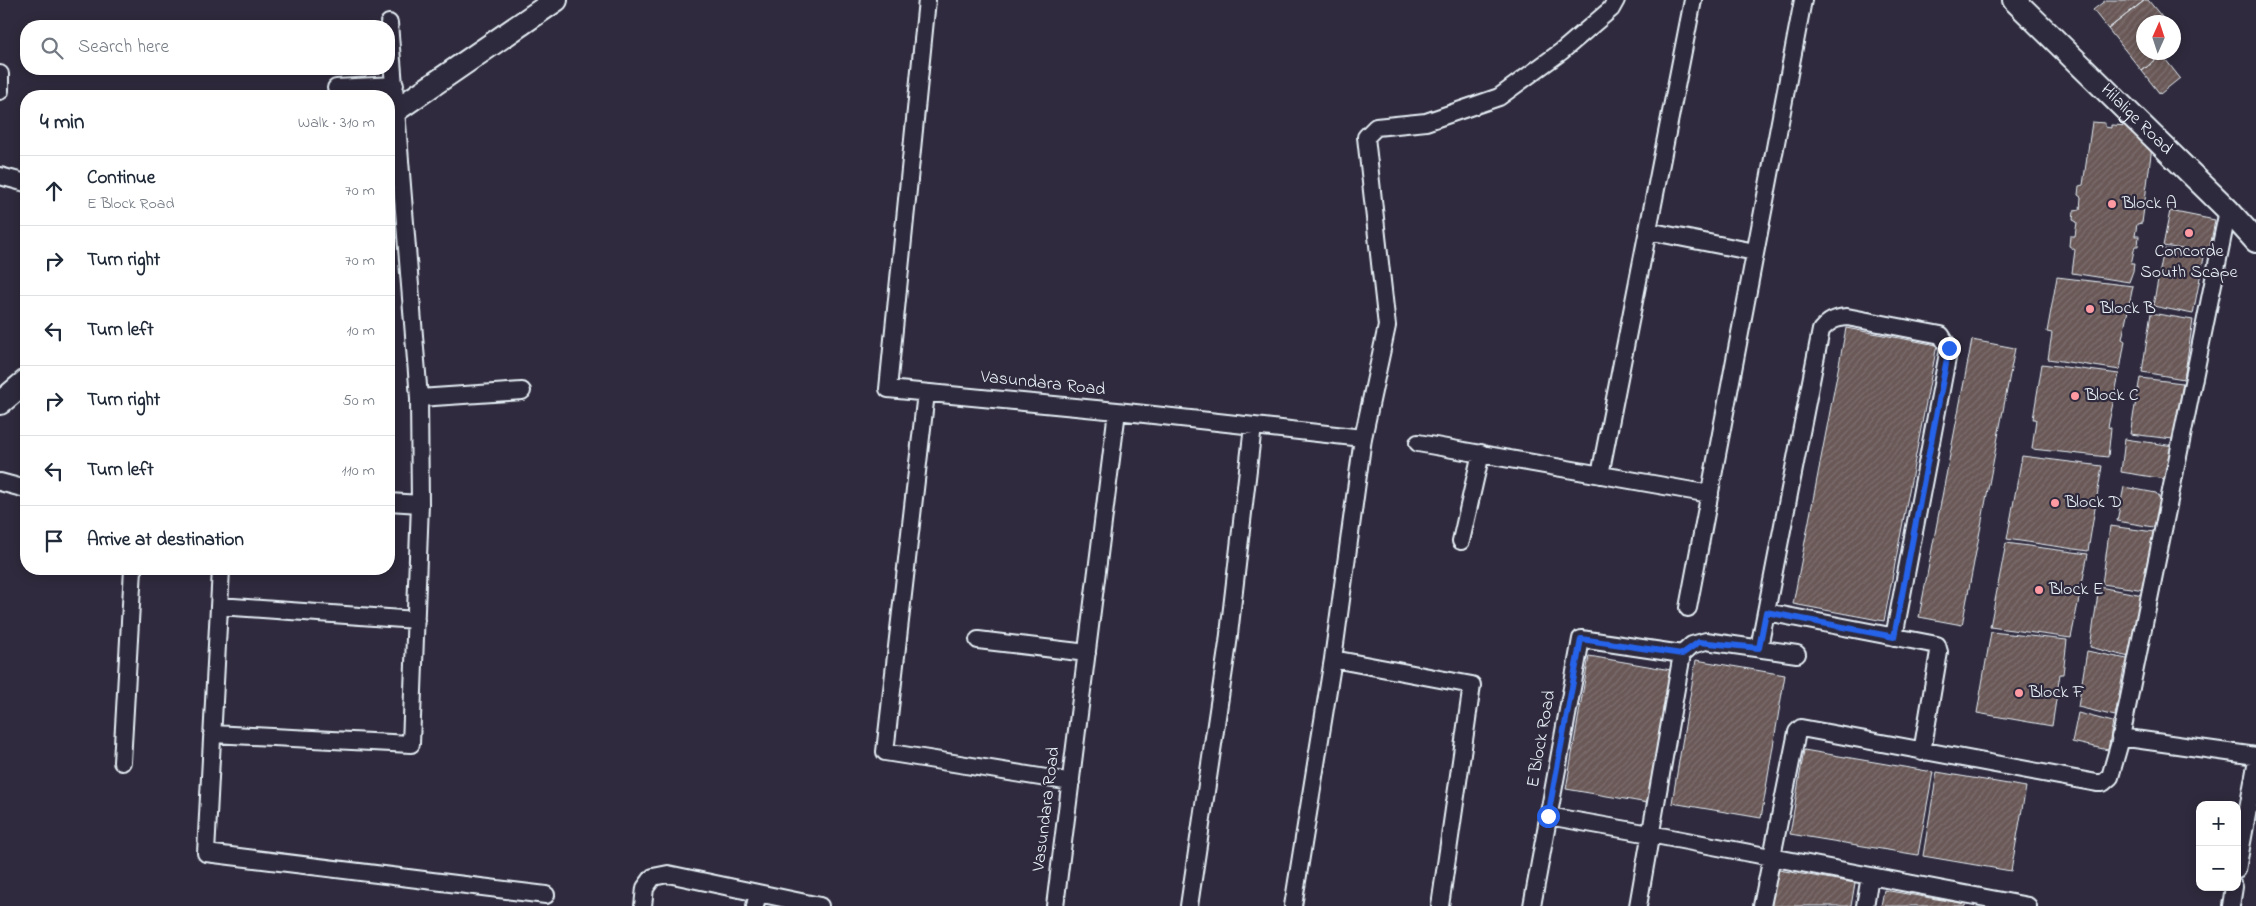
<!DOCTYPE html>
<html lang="en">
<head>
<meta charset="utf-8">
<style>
  body { margin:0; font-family:"Indie Flower",sans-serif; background:#f2f2f3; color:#1f2937 }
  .controls { position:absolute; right:15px; bottom:15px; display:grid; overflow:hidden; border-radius:10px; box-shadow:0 2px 12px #0003 }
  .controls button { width:45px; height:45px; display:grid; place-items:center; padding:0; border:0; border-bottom:1px solid #e0e1e3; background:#fff; color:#1f2937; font:25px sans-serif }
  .compass { position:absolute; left:2136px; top:15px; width:45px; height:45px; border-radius:50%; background:#fff; box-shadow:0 2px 12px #0003; rotate:3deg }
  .stop { position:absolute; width:15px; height:15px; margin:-11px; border:4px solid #2563eb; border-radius:50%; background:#fff }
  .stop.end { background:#2563eb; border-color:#fff; box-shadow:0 1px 5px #0008 }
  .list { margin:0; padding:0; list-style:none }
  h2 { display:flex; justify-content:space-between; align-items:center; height:65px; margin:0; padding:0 20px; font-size:21px }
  h2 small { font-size:16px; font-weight:400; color:#747a83 }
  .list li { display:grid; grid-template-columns:32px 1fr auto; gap:15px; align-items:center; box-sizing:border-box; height:70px; padding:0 20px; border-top:1px solid #e0e1e3 }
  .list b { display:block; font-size:19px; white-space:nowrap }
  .list p { margin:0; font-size:16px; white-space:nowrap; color:#747a83 }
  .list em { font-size:16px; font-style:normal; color:#747a83 }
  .icon { flex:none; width:28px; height:28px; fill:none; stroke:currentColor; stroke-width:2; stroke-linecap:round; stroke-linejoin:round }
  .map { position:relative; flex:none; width:2256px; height:906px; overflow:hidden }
  .search { position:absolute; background:#fff; box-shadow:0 2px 12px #0003; left:20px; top:20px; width:375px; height:55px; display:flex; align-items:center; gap:12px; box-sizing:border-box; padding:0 18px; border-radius:20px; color:#747a83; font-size:19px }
  .panel { position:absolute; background:#fff; box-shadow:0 2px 12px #0003; left:20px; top:90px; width:375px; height:485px; border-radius:20px }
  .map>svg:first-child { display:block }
</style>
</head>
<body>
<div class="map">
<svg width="2256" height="906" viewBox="0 0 2256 906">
  <defs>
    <pattern id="building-hatch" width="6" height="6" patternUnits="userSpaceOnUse" patternTransform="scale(1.25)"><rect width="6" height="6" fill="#695857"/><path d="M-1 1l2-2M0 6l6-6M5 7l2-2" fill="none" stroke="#7e7070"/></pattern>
  </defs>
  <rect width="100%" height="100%" fill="#2f2a3d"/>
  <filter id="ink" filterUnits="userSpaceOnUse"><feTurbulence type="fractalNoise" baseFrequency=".02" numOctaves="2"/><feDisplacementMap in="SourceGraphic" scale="10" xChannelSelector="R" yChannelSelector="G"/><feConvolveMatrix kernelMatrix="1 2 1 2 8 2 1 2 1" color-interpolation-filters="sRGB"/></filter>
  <g filter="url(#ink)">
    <path fill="url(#building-hatch)" stroke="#e8f1f8" d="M2106,0h39l-37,29 -15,-19z
      M2145,0h3l18,22h-22v30h21l-23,19 -34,-42z
      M2174,32l7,9 -7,5z
      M2162,55l18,23 -20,16 -18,-23z
      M2092,122l13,1v4l6,1v-3l22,1 20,13 -11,84 -5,1 -2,12h4l-1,10h-3l-4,18h3l-1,7 -4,11 -57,-9 3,-23 -6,-4 1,-10h5l2,-14 -4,-2 1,-9 6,-1 1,-13 -3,-2 1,-9 4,-1z
      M2170,211l45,9 -6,33 -46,-7z
      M2164,249l40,8 -11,57 -40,-8z
      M2057,277l76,9 -11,53 3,2 -5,29 -72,-11 4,-26 -5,-1z
      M2151,313l42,7 -9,59 -42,-7z
      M1846,328l91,17 -53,276 -91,-17z
      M1972,340l43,8 -53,277 -43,-8z
      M2042,364l77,10 -11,53 3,1 -3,29 -76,-8 4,-30h-3z
      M2140,378l43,5 -10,56 -43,-5z
      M2125,439l49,7 -1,22 -7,-1 -1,12 -44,-7z
      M2022,456l80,10 -14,85 -81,-12z
      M2124,487l32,6 4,6 -1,7 3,1 -3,21 -42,-7z
      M2110,526l44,6 -9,58 -43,-6z
      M2006,543l82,11 -17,84 -81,-11z
      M2099,587l44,8v7l-3,2 -7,54 -43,-11z
      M1991,632l76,8 -4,34h-3l-8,52 -75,-13z
      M2087,651l45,9 -2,8h-6l-9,48 -37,-9z
      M1589,656l82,14 -23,133 -82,-14z
      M1696,660l89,15 -24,143 -89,-15z
      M2078,713l35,9 -5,28 -36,-8z
      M1804,750l129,22 -15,83 -128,-21z
      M1937,772l89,15 -15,84 -88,-15z
      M1773,869l82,14 -4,23h-84z
      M1884,890l82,14 -1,2h-84z"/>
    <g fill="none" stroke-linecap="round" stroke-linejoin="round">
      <defs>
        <path id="street" d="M927,0l-39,389 229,22 -62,495
          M0,74v17
          M336,88l59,-3
          M0,176l26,7
          M1648,231l107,21
          M926,393l-41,359 186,30
          M419,398l103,-7
          M1117,411l246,27
          M1418,443l292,51
          M1600,475l93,-475
          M0,482l26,7
          M389,502l31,2
          M1461,541l20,-88
          M221,569l-15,284 340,42
          M219,606l197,14
          M1688,608l115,-608
          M1894,637l55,-289 -8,-13 -94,-18c-12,1 -18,4 -26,13l-55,282 171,33 2,7 -17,100
          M978,640l109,13
          M1759,648l7,-36
          M1682,654l10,-9 14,-4 91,13
          M1333,659l139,26 -32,221
          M212,734l199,10 9,-240 -1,-106 -30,-375
          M2120,737l136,19
          M122,762l11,-193
          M1548,816l102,18 378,72
          M2237,870l19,-105
          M643,906l2,-18 8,-11 15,-3 90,19
          M755,906l3,-13 62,13
          M1189,906l39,-263 25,-217
          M1293,906l40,-247 30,-221 24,-112 -21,-189 10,-10 50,-5 73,-25 63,-46 49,-42 5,-9
          M1532,906l49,-267 101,15 -44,252
          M1762,906l35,-174 4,-4 296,55h6l7,-6 10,-35 108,-532
          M1865,906l5,-30
          M2231,906l3,-19"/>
        <g id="secondary">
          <path id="s1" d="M2014,0l214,210 28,31"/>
          <path d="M389,115l167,-115"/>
          <path d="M0,403l26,-22"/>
        </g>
      </defs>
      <use href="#street" stroke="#e8f1f8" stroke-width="20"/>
      <use href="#secondary" stroke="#e8f1f8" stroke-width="26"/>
      <use href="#street" stroke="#2f2a3d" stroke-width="16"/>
      <use href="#secondary" stroke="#2f2a3d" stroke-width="22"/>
    </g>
  </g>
  <g fill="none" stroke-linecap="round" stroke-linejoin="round" filter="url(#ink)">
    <path stroke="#2563eb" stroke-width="6" d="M1548,816l33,-177 101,15 17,-12 60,6 7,-36 128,25 55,-289"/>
  </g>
  <g fill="#ff9aa2" stroke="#2f2a3d" stroke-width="2">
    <circle cx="2112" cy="204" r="5"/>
    <circle cx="2189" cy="233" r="5"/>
    <circle cx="2090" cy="309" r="5"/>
    <circle cx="2075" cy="396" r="5"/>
    <circle cx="2055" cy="503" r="5"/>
    <circle cx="2039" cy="590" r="5"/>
    <circle cx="2019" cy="693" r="5"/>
  </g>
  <g text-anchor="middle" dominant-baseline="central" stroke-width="4.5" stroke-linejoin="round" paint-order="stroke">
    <g font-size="18" fill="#e8f1f8" stroke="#2f2a3d">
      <text stroke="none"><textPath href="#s1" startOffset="171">Hilalige Road</textPath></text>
      <text transform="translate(1043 384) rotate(6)">Vasundara Road</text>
      <text transform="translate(1542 739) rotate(-80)">E Block Road</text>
      <text transform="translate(1047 809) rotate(-83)">Vasundara Road</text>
    </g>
    <g font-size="18" fill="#e8f1f8" stroke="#2f2a3d" text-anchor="start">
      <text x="2122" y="204">Block A</text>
      <text x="2189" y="252" text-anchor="middle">Concorde<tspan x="2189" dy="21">South Scape</tspan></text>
      <text x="2100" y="309">Block B</text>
      <text x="2085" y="396">Block C</text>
      <text x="2065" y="503">Block D</text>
      <text x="2049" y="590">Block E</text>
      <text x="2029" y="693">Block F</text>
    </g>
  </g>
</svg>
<div class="controls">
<button>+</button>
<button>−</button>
</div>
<svg class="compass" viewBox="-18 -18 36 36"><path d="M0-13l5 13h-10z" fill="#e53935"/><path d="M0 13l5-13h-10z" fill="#747a83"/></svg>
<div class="stop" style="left:1548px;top:816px"></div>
<div class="stop end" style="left:1949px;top:348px"></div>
<div class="search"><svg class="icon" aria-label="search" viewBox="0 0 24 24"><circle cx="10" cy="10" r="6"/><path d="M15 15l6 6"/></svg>Search here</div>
<section class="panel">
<h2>4 min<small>Walk · 310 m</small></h2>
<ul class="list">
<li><svg class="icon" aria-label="ahead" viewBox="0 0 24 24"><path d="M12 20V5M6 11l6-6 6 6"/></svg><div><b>Continue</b><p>E Block Road</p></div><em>70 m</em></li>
<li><svg class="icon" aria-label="right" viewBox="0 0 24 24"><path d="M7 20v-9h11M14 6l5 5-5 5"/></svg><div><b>Turn right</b></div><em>70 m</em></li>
<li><svg class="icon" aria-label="left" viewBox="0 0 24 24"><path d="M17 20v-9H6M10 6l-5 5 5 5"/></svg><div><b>Turn left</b></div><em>10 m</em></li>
<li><svg class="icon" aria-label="right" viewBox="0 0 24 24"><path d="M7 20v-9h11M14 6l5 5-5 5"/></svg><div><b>Turn right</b></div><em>50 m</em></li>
<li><svg class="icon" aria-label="left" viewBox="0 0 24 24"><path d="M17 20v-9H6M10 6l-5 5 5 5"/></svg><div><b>Turn left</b></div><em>110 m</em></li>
<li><svg class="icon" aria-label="arrive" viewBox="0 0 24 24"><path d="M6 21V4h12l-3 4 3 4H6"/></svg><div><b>Arrive at destination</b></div></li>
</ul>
</section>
</div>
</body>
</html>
